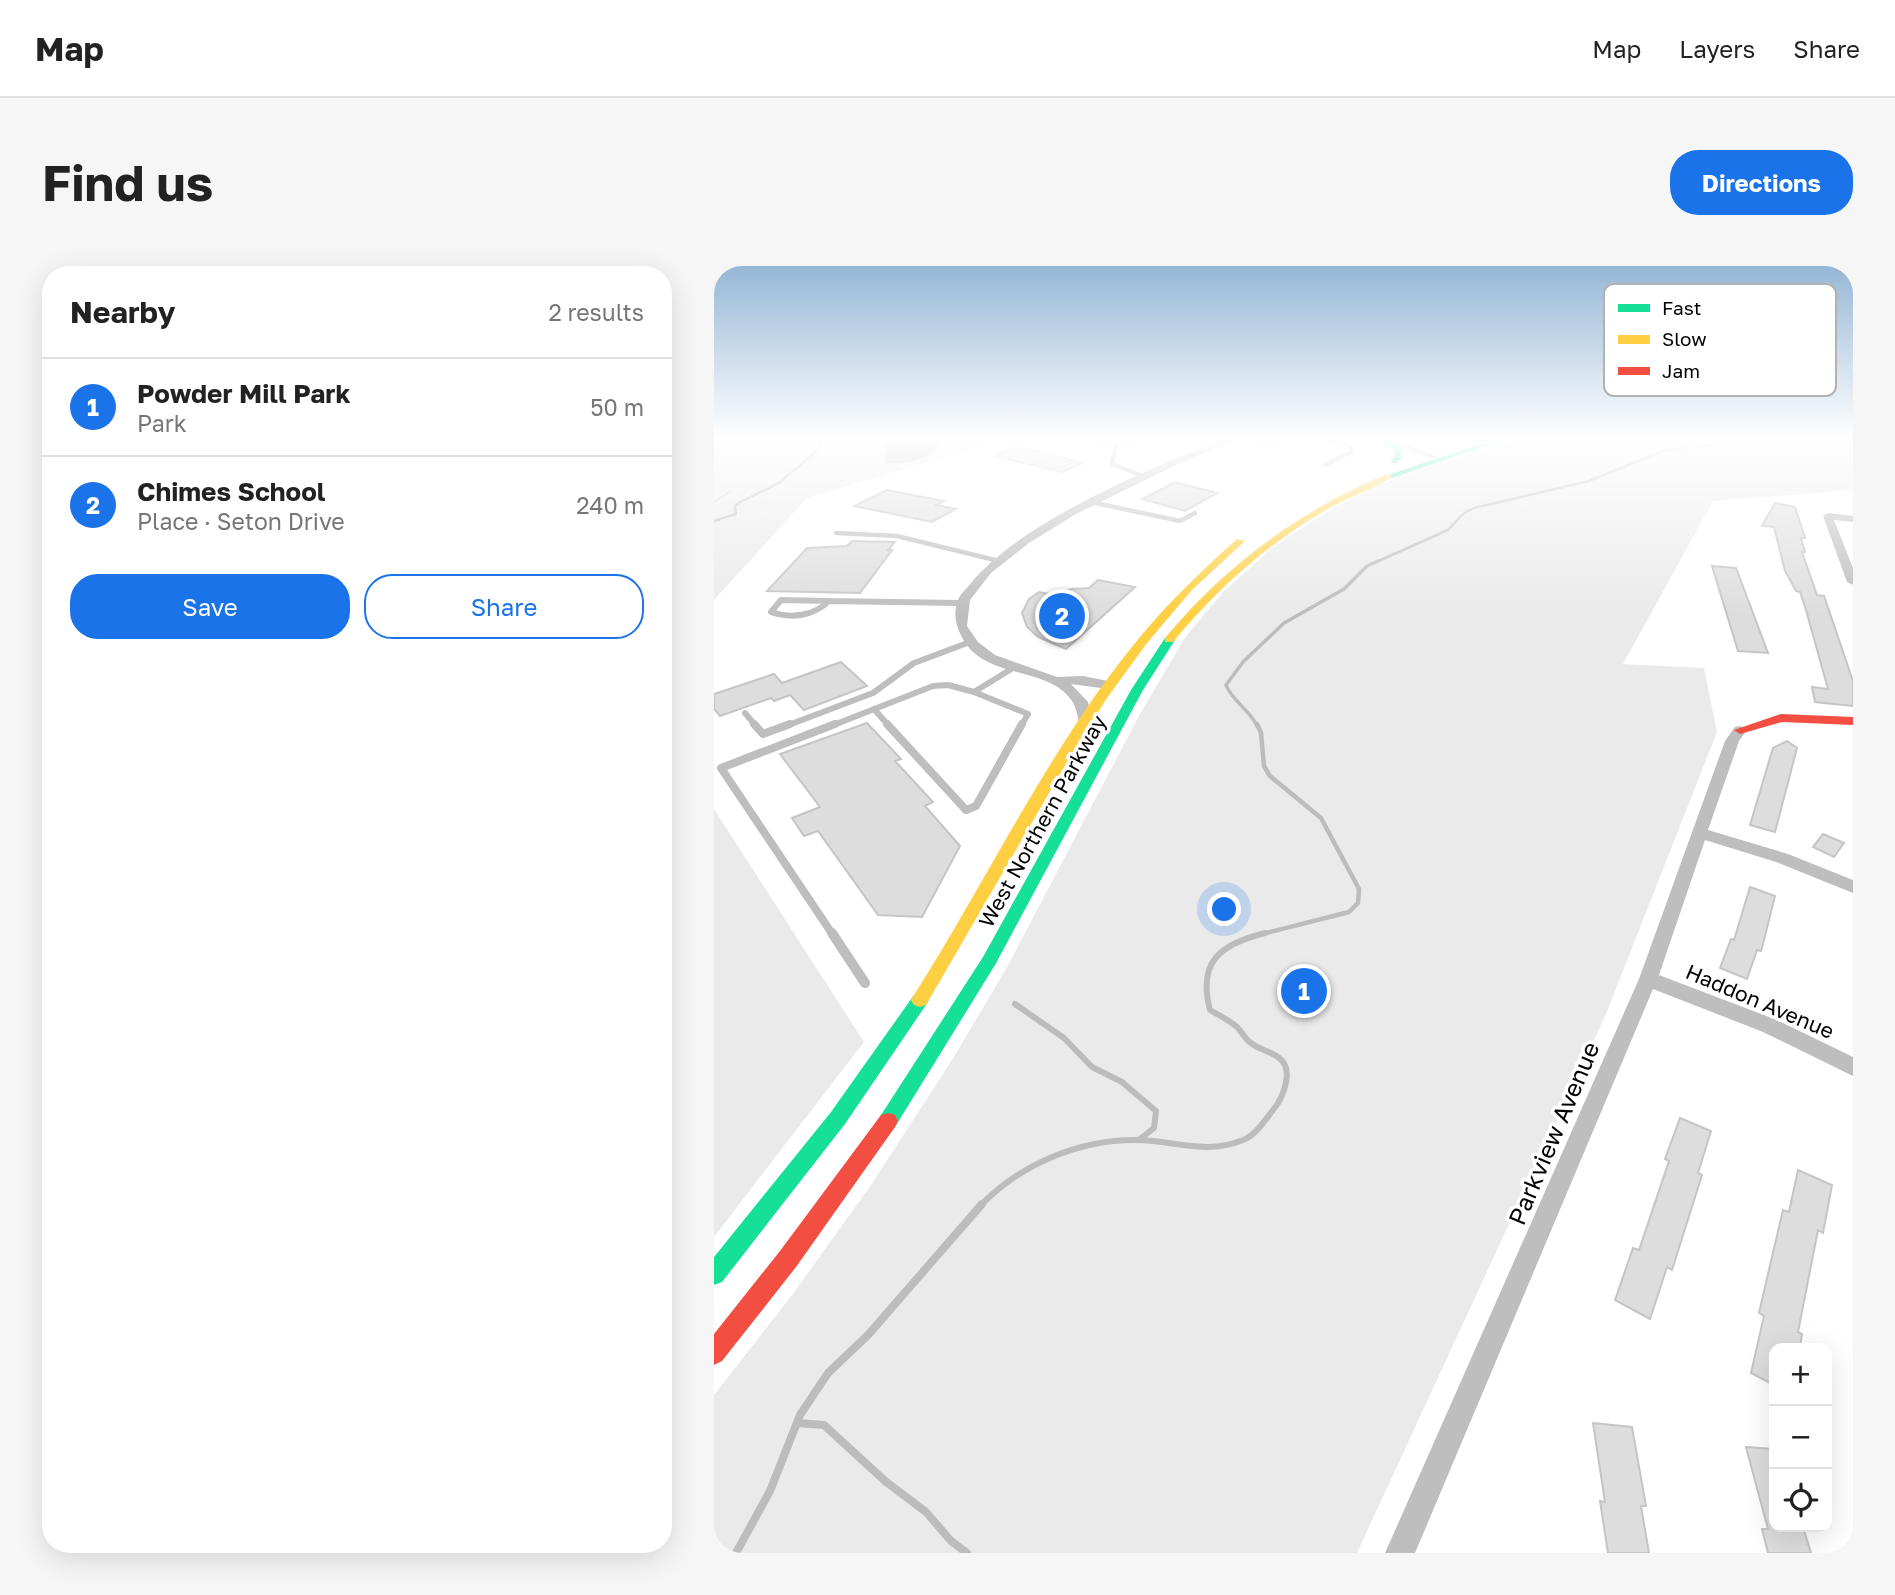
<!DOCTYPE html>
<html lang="en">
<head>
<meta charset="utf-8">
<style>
  body { margin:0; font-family:"Golos Text",sans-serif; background:#f6f6f6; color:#222 }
  .controls { position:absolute; right:21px; bottom:21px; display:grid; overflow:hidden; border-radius:14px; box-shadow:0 7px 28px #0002 }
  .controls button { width:63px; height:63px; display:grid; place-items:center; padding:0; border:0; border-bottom:2px solid #e0e0e0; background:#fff; color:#222; font:35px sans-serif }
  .you { position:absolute; left:511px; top:644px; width:24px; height:24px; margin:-18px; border:5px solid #fff; border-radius:50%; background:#1a73e8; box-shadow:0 0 0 10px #1a73e833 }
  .badge { display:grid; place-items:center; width:46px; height:46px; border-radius:50%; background:#1a73e8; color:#fff; font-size:23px; font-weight:700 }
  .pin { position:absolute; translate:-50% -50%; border:4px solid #fff; box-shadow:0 2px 7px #0006 }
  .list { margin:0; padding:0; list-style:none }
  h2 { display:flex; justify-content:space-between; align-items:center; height:91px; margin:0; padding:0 28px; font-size:30px }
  h2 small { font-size:23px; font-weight:400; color:#767676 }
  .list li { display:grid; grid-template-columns:46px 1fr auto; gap:21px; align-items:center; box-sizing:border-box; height:98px; padding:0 28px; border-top:2px solid #e0e0e0 }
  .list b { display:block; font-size:26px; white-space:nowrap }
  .list p { margin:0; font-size:23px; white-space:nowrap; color:#767676 }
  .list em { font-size:23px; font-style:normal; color:#767676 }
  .actions { display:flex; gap:14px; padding:21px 28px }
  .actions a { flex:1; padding:16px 0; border:2px solid #1a73e8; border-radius:28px; text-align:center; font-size:24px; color:#1a73e8 }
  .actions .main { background:#1a73e8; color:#fff }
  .icon { flex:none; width:38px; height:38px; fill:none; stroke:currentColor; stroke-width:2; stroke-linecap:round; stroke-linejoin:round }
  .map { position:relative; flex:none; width:1139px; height:1287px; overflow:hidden; border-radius:28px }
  header { display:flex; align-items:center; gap:42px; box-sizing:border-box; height:98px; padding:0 35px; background:#fff; border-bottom:2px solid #e0e0e0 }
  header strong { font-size:33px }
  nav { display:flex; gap:38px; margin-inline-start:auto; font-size:24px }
  .intro { display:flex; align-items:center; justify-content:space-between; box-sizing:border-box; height:168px; padding:0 42px }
  h1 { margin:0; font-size:49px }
  .button { padding:18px 32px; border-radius:28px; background:#1a73e8; color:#fff; font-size:24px; font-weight:700 }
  main { display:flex; gap:42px; padding:0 42px }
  aside { flex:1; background:#fff; border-radius:28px; box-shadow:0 7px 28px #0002 }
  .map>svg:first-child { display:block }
</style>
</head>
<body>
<header>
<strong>Map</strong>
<nav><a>Map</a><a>Layers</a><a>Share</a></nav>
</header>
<div class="intro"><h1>Find us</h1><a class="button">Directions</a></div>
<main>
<aside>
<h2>Nearby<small>2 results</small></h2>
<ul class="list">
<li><span class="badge">1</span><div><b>Powder Mill Park</b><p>Park</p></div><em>50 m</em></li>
<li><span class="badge">2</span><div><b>Chimes School</b><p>Place · Seton Drive</p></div><em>240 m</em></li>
</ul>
<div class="actions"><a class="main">Save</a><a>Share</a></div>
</aside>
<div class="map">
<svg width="1139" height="1287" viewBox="0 0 1139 1287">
  <rect width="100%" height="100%" fill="#fff"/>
  <path fill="#eaeaea" d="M0,170h275l1,8 -183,54 -93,102z
    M817,170h322v54l-140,11 -90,163 81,4 13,64 -111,282 -249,539h-643v-158l78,-100 79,-110 81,-125 54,-91 134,-255 46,-78 39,-46 48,-43 50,-33 49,-26 61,-24z
    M0,543l150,233 -150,195z"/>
  <path fill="#bcbcbc" d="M170,170h57c2,23 -37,29 -56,27z"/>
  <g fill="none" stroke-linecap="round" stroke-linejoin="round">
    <path stroke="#bcbcbc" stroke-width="2.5" d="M0,255l22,-7 -1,-8 5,-4 39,-19 40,-34v-13
      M660,297l74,-33 16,-17 10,-5 115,-27 71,-29 70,-10 12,-6"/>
    <path stroke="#bcbcbc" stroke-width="3.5" d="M543,460c-7,-16 -25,-25 -31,-41l17,-23 41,-39 60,-34 23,-23 11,-5"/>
    <path stroke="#bcbcbc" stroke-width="4.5" d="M543,458l4,9 3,33 6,10 51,42 38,71 -1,14 -9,9 -91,23"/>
    <path stroke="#bcbcbc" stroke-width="6" d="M301,738l49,34 28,29 30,15 34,29 -2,17 -14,11
      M267,939c40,-41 99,-66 157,-65 37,1 69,15 105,0 12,-4 22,-20 30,-30 10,-12 22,-41 6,-52 -8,-7 -20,-8 -28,-15 -6,-4 -9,-11 -14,-16 -8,-7 -18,-12 -27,-17 -13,-49 11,-66 55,-77"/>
    <path stroke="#bcbcbc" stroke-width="8" d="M83,1157l27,2 61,56 41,31 25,29 16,12
      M22,1287l34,-62 30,-76 28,-42 40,-38 114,-131"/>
  </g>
  <path fill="#ddd" stroke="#c5c5c5" stroke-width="2" d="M301,180l41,10 27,7 -21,9 -68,-16z
    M461,216l42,11 -32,18 -43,-12z
    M173,224l57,11 -8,4 20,4 -24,13 -78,-16z
    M1061,237l20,4 10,31h-4l4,14h-3l15,43 7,1 29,85v25l-38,-4 -3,-15 16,2 -22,-79 -6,-18 -4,-1 -11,-20 -11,-44 -12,-1z
    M138,275l43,1 -7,8h4l-32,43 -93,-2 40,-43 40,-2z
    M998,300l24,2 32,85 -30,-2z
    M384,314l37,7 -69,62 -28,-12 -11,-10 -5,-14 7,-14 10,-7 16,3 16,-6 18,-1z
    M127,396l26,24 -63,24 -14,-15 -16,6 -3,-3 -51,18 -6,-7v-15l60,-20 8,9z
    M153,457l34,36 -6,2 38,41 -8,4 35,40 -38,71 -44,-2 -60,-84 -14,5 -12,-18 28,-11 -40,-53z
    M1073,475l10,7 -22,84 -25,-7 23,-77z
    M1109,568l21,9 -10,14 -21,-10z
    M1036,621l25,9 -12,48 -2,7 -4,-1 -10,29 -27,-11 11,-29 3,1z
    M966,852l31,13 -13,42 4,2 -30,95 -5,-3 -17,52 -35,-19 18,-52 6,2 30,-89 -4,-2z
    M1084,904l34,15 -9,48 -5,-3 -20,102 4,2 -2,14h-26v37l-23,-12 13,-57 -5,-3 12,-52 12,-51 6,2z
    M879,1157l39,4 14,79h-5l8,47h-41l-8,-52 5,1z
    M1032,1181l28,2v78h29l8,26h-43l-6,-24h6z"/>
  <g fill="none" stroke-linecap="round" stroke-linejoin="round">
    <path stroke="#b8b8b8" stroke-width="2" stroke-dasharray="1 2" stroke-linecap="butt" d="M0,236l18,-12"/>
    <path stroke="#bebebe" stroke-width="4.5" d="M392,170l-4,6 14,2 15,-3 -2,-5
      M605,170l31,10 3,5 -28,14
      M402,178l-4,20 31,12
      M550,178l24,-8
      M377,236l89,19 15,-8
      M122,267l61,3 102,25"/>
    <path stroke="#bebebe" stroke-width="6" d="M67,334l48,1c-15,15 -38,18 -58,11z
      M115,335l131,2
      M260,426l54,22 -7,12
      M160,443l15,17
      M31,447l11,13
      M72,460l87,-33 41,-30 56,-21
      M117,460l102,-40 15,-1 26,7 39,-24"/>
    <path stroke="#bebebe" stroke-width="8" d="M40,458l9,10 27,-10
      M173,458l79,86 10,-4 46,-82
      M119,669l-112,-167 114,-44"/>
    <path stroke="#bebebe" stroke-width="10" d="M118,667l33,50"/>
    <path fill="#bebebe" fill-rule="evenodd" d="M521,170h11l-70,29 -100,49 -47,29 -38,30 -21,27 -3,26 11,16 17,13 62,22 26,-1 30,6 2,3 -7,4 -37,-5 17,18 5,21 -2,3h-10c-4,-8 -4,-18 -9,-25 -23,-34 -81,-22 -106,-57 -9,-14 -14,-28 -8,-44 2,-6 9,-12 13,-17 52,-63 186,-119 264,-147z
      M659,170h12l54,21 -7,2z
      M1114,247l25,3v6l-19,-2 19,48v17l-6,-3 -24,-66z
      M1026,460l7,4 -8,11 -31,89 80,24 65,26v13l-77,-31 -71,-22 -46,135 118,45 76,37v19l-90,-44 -110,-43 -238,564h-30l254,-574 86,-238 10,-14z"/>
    <path fill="#16e098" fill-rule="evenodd" d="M660,170h9l18,10 1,12 -6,5h-6l5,-8 -1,-6z
      M790,170h11l-123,42 -7,-2z
      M451,372l10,2 -32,50 -148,275 -100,162 -7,2 -7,-2 -3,-6 3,-6 102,-158 148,-267z
      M206,727l6,2 3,5 -3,5 -81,119 -123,158 -8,3v-28l117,-145 83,-117z"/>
    <path fill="#ffcf43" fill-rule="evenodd" d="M672,208l7,2c-19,14 -46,21 -67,34 -60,35 -109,79 -153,132h-8v-4c62,-74 133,-126 221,-164z
      M523,273l8,2 -53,49 -45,53 -40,55 -37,59 -144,248 -6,2 -6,-2 -3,-5 3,-5c75,-118 137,-251 226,-358 30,-36 62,-67 97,-98z"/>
    <path fill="#f24e42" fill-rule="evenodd" d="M1067,448l72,3v8l-71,-3 -42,12 -6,-4z
      M174,847l7,2 3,6 -3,6 -99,140 -74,94 -8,4v-31l66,-83 101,-136z"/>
  </g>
  <linearGradient id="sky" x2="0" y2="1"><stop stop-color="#96b7d6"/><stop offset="0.49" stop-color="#fff"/><stop offset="1" stop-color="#fff" stop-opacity="0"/></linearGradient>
  <rect width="1139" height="350" fill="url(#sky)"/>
  <g text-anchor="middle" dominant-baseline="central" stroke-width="7" stroke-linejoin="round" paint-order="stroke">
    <g font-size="21" fill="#000" stroke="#fff">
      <text transform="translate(328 555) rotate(-61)">West Northern Parkway</text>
      <text transform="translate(1046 735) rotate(23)">Haddon Avenue</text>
    </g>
    <g font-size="24" fill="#000" stroke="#fff">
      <text transform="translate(839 867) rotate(-67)">Parkview Avenue</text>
    </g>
  </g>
  <rect x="890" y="18" width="232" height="112" rx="10" fill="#fff" stroke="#b2b2b2" stroke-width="2"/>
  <rect x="904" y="38" width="32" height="8" fill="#16e098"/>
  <rect x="904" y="69" width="32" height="9" fill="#ffcf43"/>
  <rect x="904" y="101" width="32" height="8" fill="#f24e42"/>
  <g font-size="19" fill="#000">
    <text x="948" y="49">Fast</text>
    <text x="948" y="80">Slow</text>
    <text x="948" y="112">Jam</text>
  </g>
</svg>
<div class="controls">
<button>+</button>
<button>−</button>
<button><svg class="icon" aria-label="locate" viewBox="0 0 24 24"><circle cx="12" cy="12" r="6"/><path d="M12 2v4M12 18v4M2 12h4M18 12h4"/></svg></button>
</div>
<div class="you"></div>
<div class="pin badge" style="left:590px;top:725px">1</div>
<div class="pin badge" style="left:348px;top:350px">2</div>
</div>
</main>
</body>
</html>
